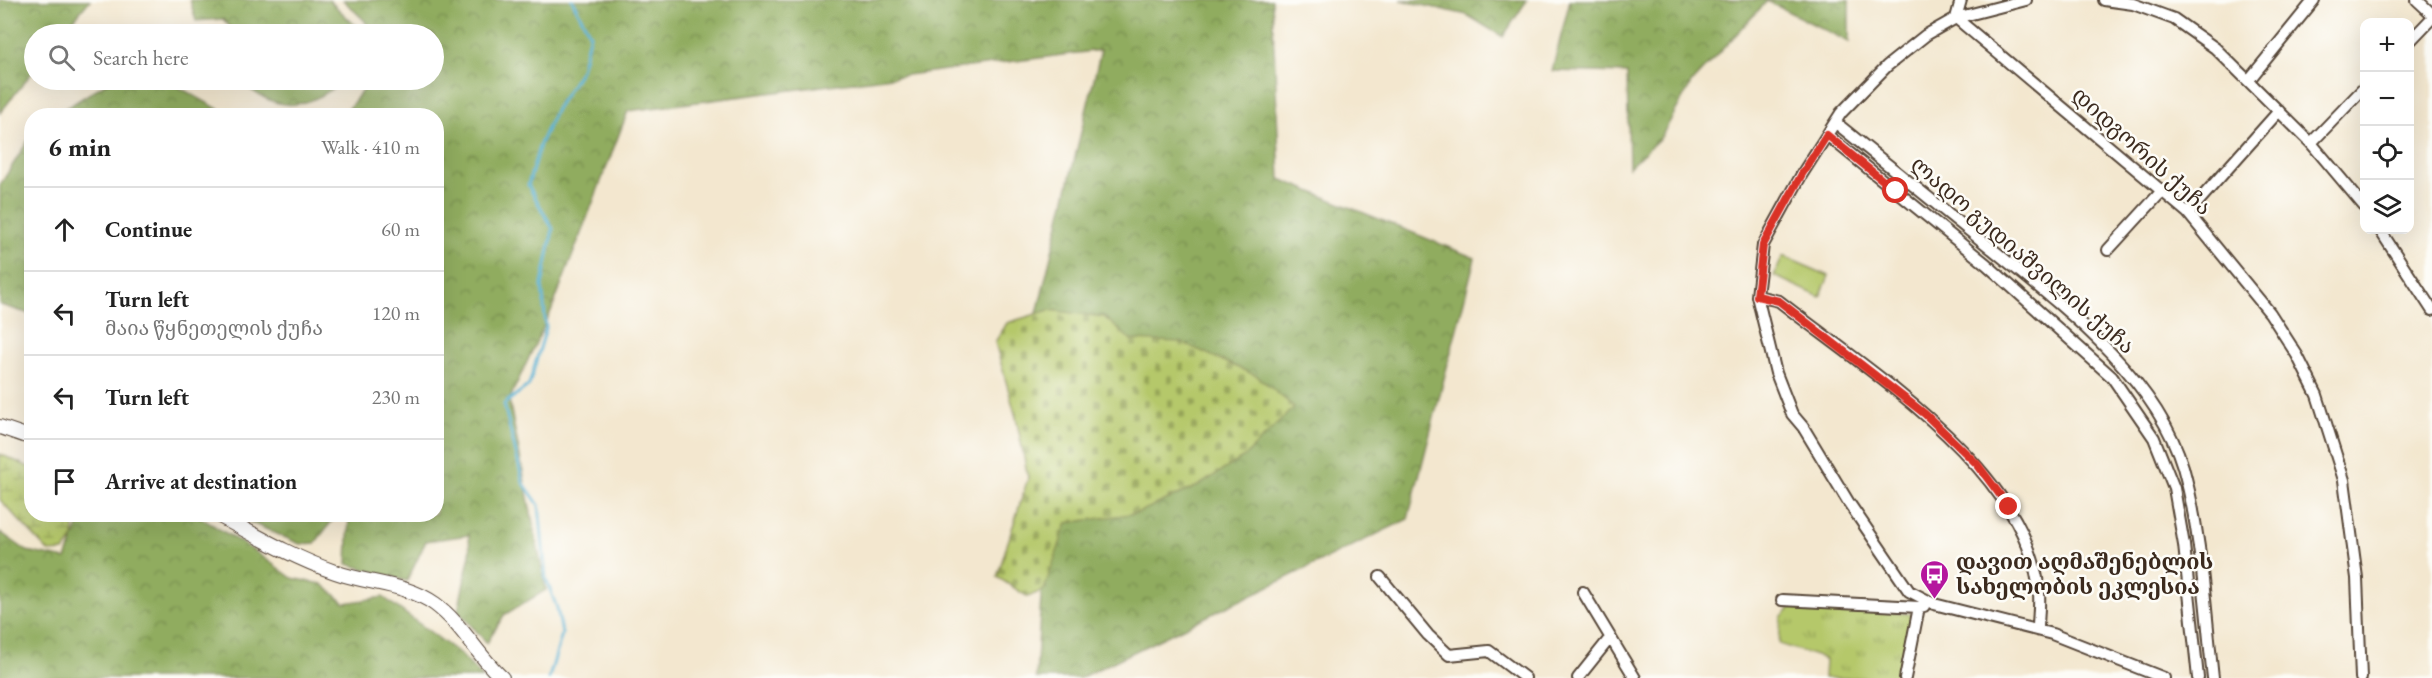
<!DOCTYPE html>
<html lang="en">
<head>
<meta charset="utf-8">
<style>
  body { margin:0; font-family:"EB Garamond","Noto Serif Georgian",serif; background:#f6f6f6; color:#222 }
  .controls { position:absolute; right:18px; top:18px; display:grid; overflow:hidden; border-radius:12px; box-shadow:0 6px 24px #0002 }
  .controls button { width:54px; height:54px; display:grid; place-items:center; padding:0; border:0; border-bottom:2px solid #e0e0e0; background:#fff; color:#222; font:30px sans-serif }
  .stop { position:absolute; width:18px; height:18px; margin:-14px; border:4px solid #d93025; border-radius:50%; background:#fff }
  .stop.end { background:#d93025; border-color:#fff; box-shadow:0 2px 6px #0008 }
  .list { margin:0; padding:0; list-style:none }
  h2 { display:flex; justify-content:space-between; align-items:center; height:78px; margin:0; padding:0 24px; font-size:26px }
  h2 small { font-size:20px; font-weight:400; color:#767676 }
  .list li { display:grid; grid-template-columns:39px 1fr auto; gap:18px; align-items:center; box-sizing:border-box; height:84px; padding:0 24px; border-top:2px solid #e0e0e0 }
  .list b { display:block; font-size:22px; white-space:nowrap }
  .list p { margin:0; font-size:20px; white-space:nowrap; color:#767676 }
  .list em { font-size:20px; font-style:normal; color:#767676 }
  .icon { flex:none; width:33px; height:33px; fill:none; stroke:currentColor; stroke-width:2; stroke-linecap:round; stroke-linejoin:round }
  .map { position:relative; flex:none; width:2432px; height:678px; overflow:hidden }
  .search { position:absolute; background:#fff; box-shadow:0 6px 24px #0002; left:24px; top:24px; width:420px; height:66px; display:flex; align-items:center; gap:15px; box-sizing:border-box; padding:0 21px; border-radius:33px; color:#767676; font-size:22px }
  .panel { position:absolute; background:#fff; box-shadow:0 6px 24px #0002; left:24px; top:108px; width:420px; height:414px; border-radius:24px }
  .map>svg:first-child { display:block }
</style>
</head>
<body>
<div class="map">
<svg width="2432" height="678" viewBox="0 0 2432 678">
  <defs>
    <pattern id="forest-crowns" width="20" height="18" patternUnits="userSpaceOnUse" patternTransform="scale(1.5)"><rect width="20" height="18" fill="#90ac5f"/><path d="M2 6a3 3 0 1 1 6 0M12 15a3 3 0 1 1 6 0" fill="none" stroke="#778c4e"/></pattern>
    <pattern id="wetland-marsh" width="20" height="14" patternUnits="userSpaceOnUse" patternTransform="scale(1.5)"><rect width="20" height="14" fill="#b5c86b"/><path d="M1 5h8M5 5V1M11 12h8M15 12V8" fill="none" stroke="#94a357"/></pattern>
    <pattern id="cemetery-stones" width="16" height="16" patternUnits="userSpaceOnUse" patternTransform="scale(1.5)"><rect width="16" height="16" fill="#b5c86b"/><path d="M2 7V4a2 2 0 0 1 4 0v3zM10 15v-3a2 2 0 0 1 4 0v3z" fill="#94a357"/></pattern>
    <pattern id="park-tufts" width="24" height="20" patternUnits="userSpaceOnUse" patternTransform="scale(1.5)"><rect width="24" height="20" fill="#b5c86b"/><path d="M3 7l-1-3M5 7V3M7 7l1-3M15 17l-1-3M17 17v-4M19 17l1-3" fill="none" stroke="#94a357"/></pattern>
  </defs>
  <rect width="100%" height="100%" fill="#fdfcf7"/>
  <filter id="ink" filterUnits="userSpaceOnUse"><feTurbulence type="fractalNoise" baseFrequency=".0167" numOctaves="2"/><feDisplacementMap in="SourceGraphic" scale="12" xChannelSelector="R" yChannelSelector="G"/><feConvolveMatrix kernelMatrix="1 2 1 2 8 2 1 2 1" color-interpolation-filters="sRGB"/></filter>
  <filter id="wash" filterUnits="userSpaceOnUse"><feTurbulence type="fractalNoise" baseFrequency=".008" numOctaves="4" result="noise"/><feDisplacementMap in="SourceGraphic" scale="24" xChannelSelector="R" yChannelSelector="G"/><feGaussianBlur stdDeviation="1.35" result="paint"/><feColorMatrix in="noise" values="0 0 0 0 0 0 0 0 0 0 0 0 0 0 0 0 0 1.4 0 .05"/><feComposite in="paint" operator="in"/></filter>
  <g filter="url(#wash)">
    <rect width="100%" height="100%" fill="#f3e7cf"/>
    <path fill="url(#forest-crowns)" stroke="#666b3e" stroke-width="1.5" d="M0,0h90l-28,34h-28v36l-34,43z
      M190,0h139l31,30 2,4h-126l-13,-15 -27,2z
      M343,0h929l8,179 195,79 -67,261 -328,159h-44l5,-81 -10,-259 70,-288 -473,61 -76,198 -43,91 37,190 -42,25 -17,28 -29,-32 12,-57 -1,-19 -43,6 -19,40 -60,-17 2,-49 87,-1v-398l-92,-1 26,-35h64v-46h-64l-5,-13z
      M1400,0h127l-24,37 -36,-22z
      M1570,0h279v42l-82,-41 -75,81 -31,55 -32,30 -2,-94 -75,-2z
      M111,80h55l63,35h-174z
      M245,80h82l8,7c-35,25 -60,23 -93,-4z
      M31,136v182l-4,-5 -27,-8v-120z
      M333,514l2,3 -20,26 -15,1 -66,-29z
      M82,515h115l59,37 36,26 30,6 23,19 38,-6 77,57 23,24h-483v-146l27,19 39,8z"/>
    <path fill="url(#wetland-marsh)" stroke="#787944" stroke-width="1.5" d="M0,454l31,14 1,46 43,1 -2,24 -9,12 -15,1 -49,-52z"/>
    <path fill="url(#cemetery-stones)" stroke="#787944" stroke-width="1.5" d="M1049,310l55,7 27,23 50,2 76,34 37,31 -50,50 -46,29 -61,27 -70,10 -23,67 -16,7 -31,-20 31,-99 -12,-61 -21,-75 12,-19z"/>
    <path fill="url(#park-tufts)" stroke="#787944" stroke-width="1.5" d="M1792,606l120,8 -12,64h-76l1,-19 -46,-15 2,-27z"/>
    <path fill="#b5c86b" stroke="#787944" stroke-width="1.5" d="M1783,256l46,20 -9,21 -46,-21z"/>
    <g fill="none" stroke-linecap="round" stroke-linejoin="round">
      <path stroke="#55b0d3" stroke-width="3" d="M549,678l13,-44 -5,-26 -11,-29 -7,-74 -16,-23 -19,-78 25,-19 17,-57 -4,-43 11,-56 -25,-44 12,-41 16,-35 25,-39 9,-36 -18,-34"/>
    </g>
  </g>
  <g filter="url(#ink)">
    <g fill="none" stroke-linecap="round" stroke-linejoin="round">
      <defs>
        <path id="minor" d="M1961,0l-5,18 232,195 82,100 27,42 20,40 27,85 13,98 4,100
          M2026,0l-70,18 -30,17 -39,31 -46,47 -39,61 -39,71 -6,51 19,77 16,41 11,13 46,76 60,88 25,13 118,30 112,44
          M2104,0l29,4 41,15 41,29 96,95 53,63
          M2417,0l15,14
          M2410,41l22,-23
          M2249,80l65,-80
          M1836,123c48,39 97,78 145,117 73,60 174,133 202,227 19,68 22,141 30,211
          M1827,135l159,129 126,113 42,61 20,50 10,57 14,133
          M2311,143l53,-55
          M2188,213l91,-102
          M2380,230l52,80
          M2108,250l54,-59
          M1757,296l22,5c89,70 250,169 260,292 1,12 -1,24 -1,36
          M1380,577l48,58 21,20 40,-4 36,27
          M1583,592l52,86
          M1782,600l137,7
          M1578,678l32,-40
          M1905,678l14,-71 5,-1"/>
        <path id="tertiary" d="M0,427l32,11
          M216,514c39,21 78,44 119,58 33,12 71,11 100,32 27,20 42,51 67,74"/>
      </defs>
      <use href="#minor" stroke="#574639" stroke-width="14"/>
      <use href="#tertiary" stroke="#574639" stroke-width="16"/>
      <use href="#minor" stroke="#fff" stroke-width="10"/>
      <use href="#tertiary" stroke="#fff" stroke-width="14"/>
    </g>
  </g>
  <g fill="none" stroke-linecap="round" stroke-linejoin="round" filter="url(#ink)">
    <path stroke="#d93025" stroke-width="8" d="M1896,191l-69,-56 -25,39 -39,71 -6,51 22,5 146,113 52,50 32,43"/>
  </g>
  <defs>
    <symbol id="bus-pin" viewBox="-11 -11 22 30"><path d="M0 17L-7.5 6A9.5 9.5 0 1 1 7.5 6Z" fill="#b5179e" stroke="#fdfcf7"/><path d="M-5-6H5V4H4V6H2V4H-2V6H-4V4H-5ZM-3.5-4V0h7V-4ZM-3.5 1.2v1.5H-2V1.2ZM2 1.2v1.5H3.5V1.2Z" fill="#fff"/></symbol>
  </defs>
  <g fill-rule="evenodd">
    <use href="#bus-pin" x="1918" y="558" width="33" height="45"/>
  </g>
  <g text-anchor="middle" dominant-baseline="central" stroke-width="5" stroke-linejoin="round" paint-order="stroke">
    <g font-size="22" fill="#3b2a1e" stroke="#fdfcf7">
      <text transform="translate(2142 151) rotate(42)">დიდგორის ქუჩა</text>
      <text transform="translate(2023 255) rotate(41)">ლადო გუდიაშვილის ქუჩა</text>
    </g>
    <g font-size="22" font-weight="bold" fill="#3b2a1e" stroke="#fdfcf7" text-anchor="start">
      <text x="1956" y="561">დავით აღმაშენებლის<tspan x="1956" dy="25">სახელობის ეკლესია</tspan></text>
    </g>
  </g>
</svg>
<div class="controls">
<button>+</button>
<button>−</button>
<button><svg class="icon" aria-label="locate" viewBox="0 0 24 24"><circle cx="12" cy="12" r="6"/><path d="M12 2v4M12 18v4M2 12h4M18 12h4"/></svg></button>
<button><svg class="icon" aria-label="layers" viewBox="0 0 24 24"><path d="M12 4l9 5-9 5-9-5zM3 14l9 5 9-5"/></svg></button>
</div>
<div class="stop" style="left:1896px;top:191px"></div>
<div class="stop end" style="left:2009px;top:507px"></div>
<div class="search"><svg class="icon" aria-label="search" viewBox="0 0 24 24"><circle cx="10" cy="10" r="6"/><path d="M15 15l6 6"/></svg>Search here</div>
<section class="panel">
<h2>6 min<small>Walk · 410 m</small></h2>
<ul class="list">
<li><svg class="icon" aria-label="ahead" viewBox="0 0 24 24"><path d="M12 20V5M6 11l6-6 6 6"/></svg><div><b>Continue</b></div><em>60 m</em></li>
<li><svg class="icon" aria-label="left" viewBox="0 0 24 24"><path d="M17 20v-9H6M10 6l-5 5 5 5"/></svg><div><b>Turn left</b><p>მაია წყნეთელის ქუჩა</p></div><em>120 m</em></li>
<li><svg class="icon" aria-label="left" viewBox="0 0 24 24"><path d="M17 20v-9H6M10 6l-5 5 5 5"/></svg><div><b>Turn left</b></div><em>230 m</em></li>
<li><svg class="icon" aria-label="arrive" viewBox="0 0 24 24"><path d="M6 21V4h12l-3 4 3 4H6"/></svg><div><b>Arrive at destination</b></div></li>
</ul>
</section>
</div>
</body>
</html>
